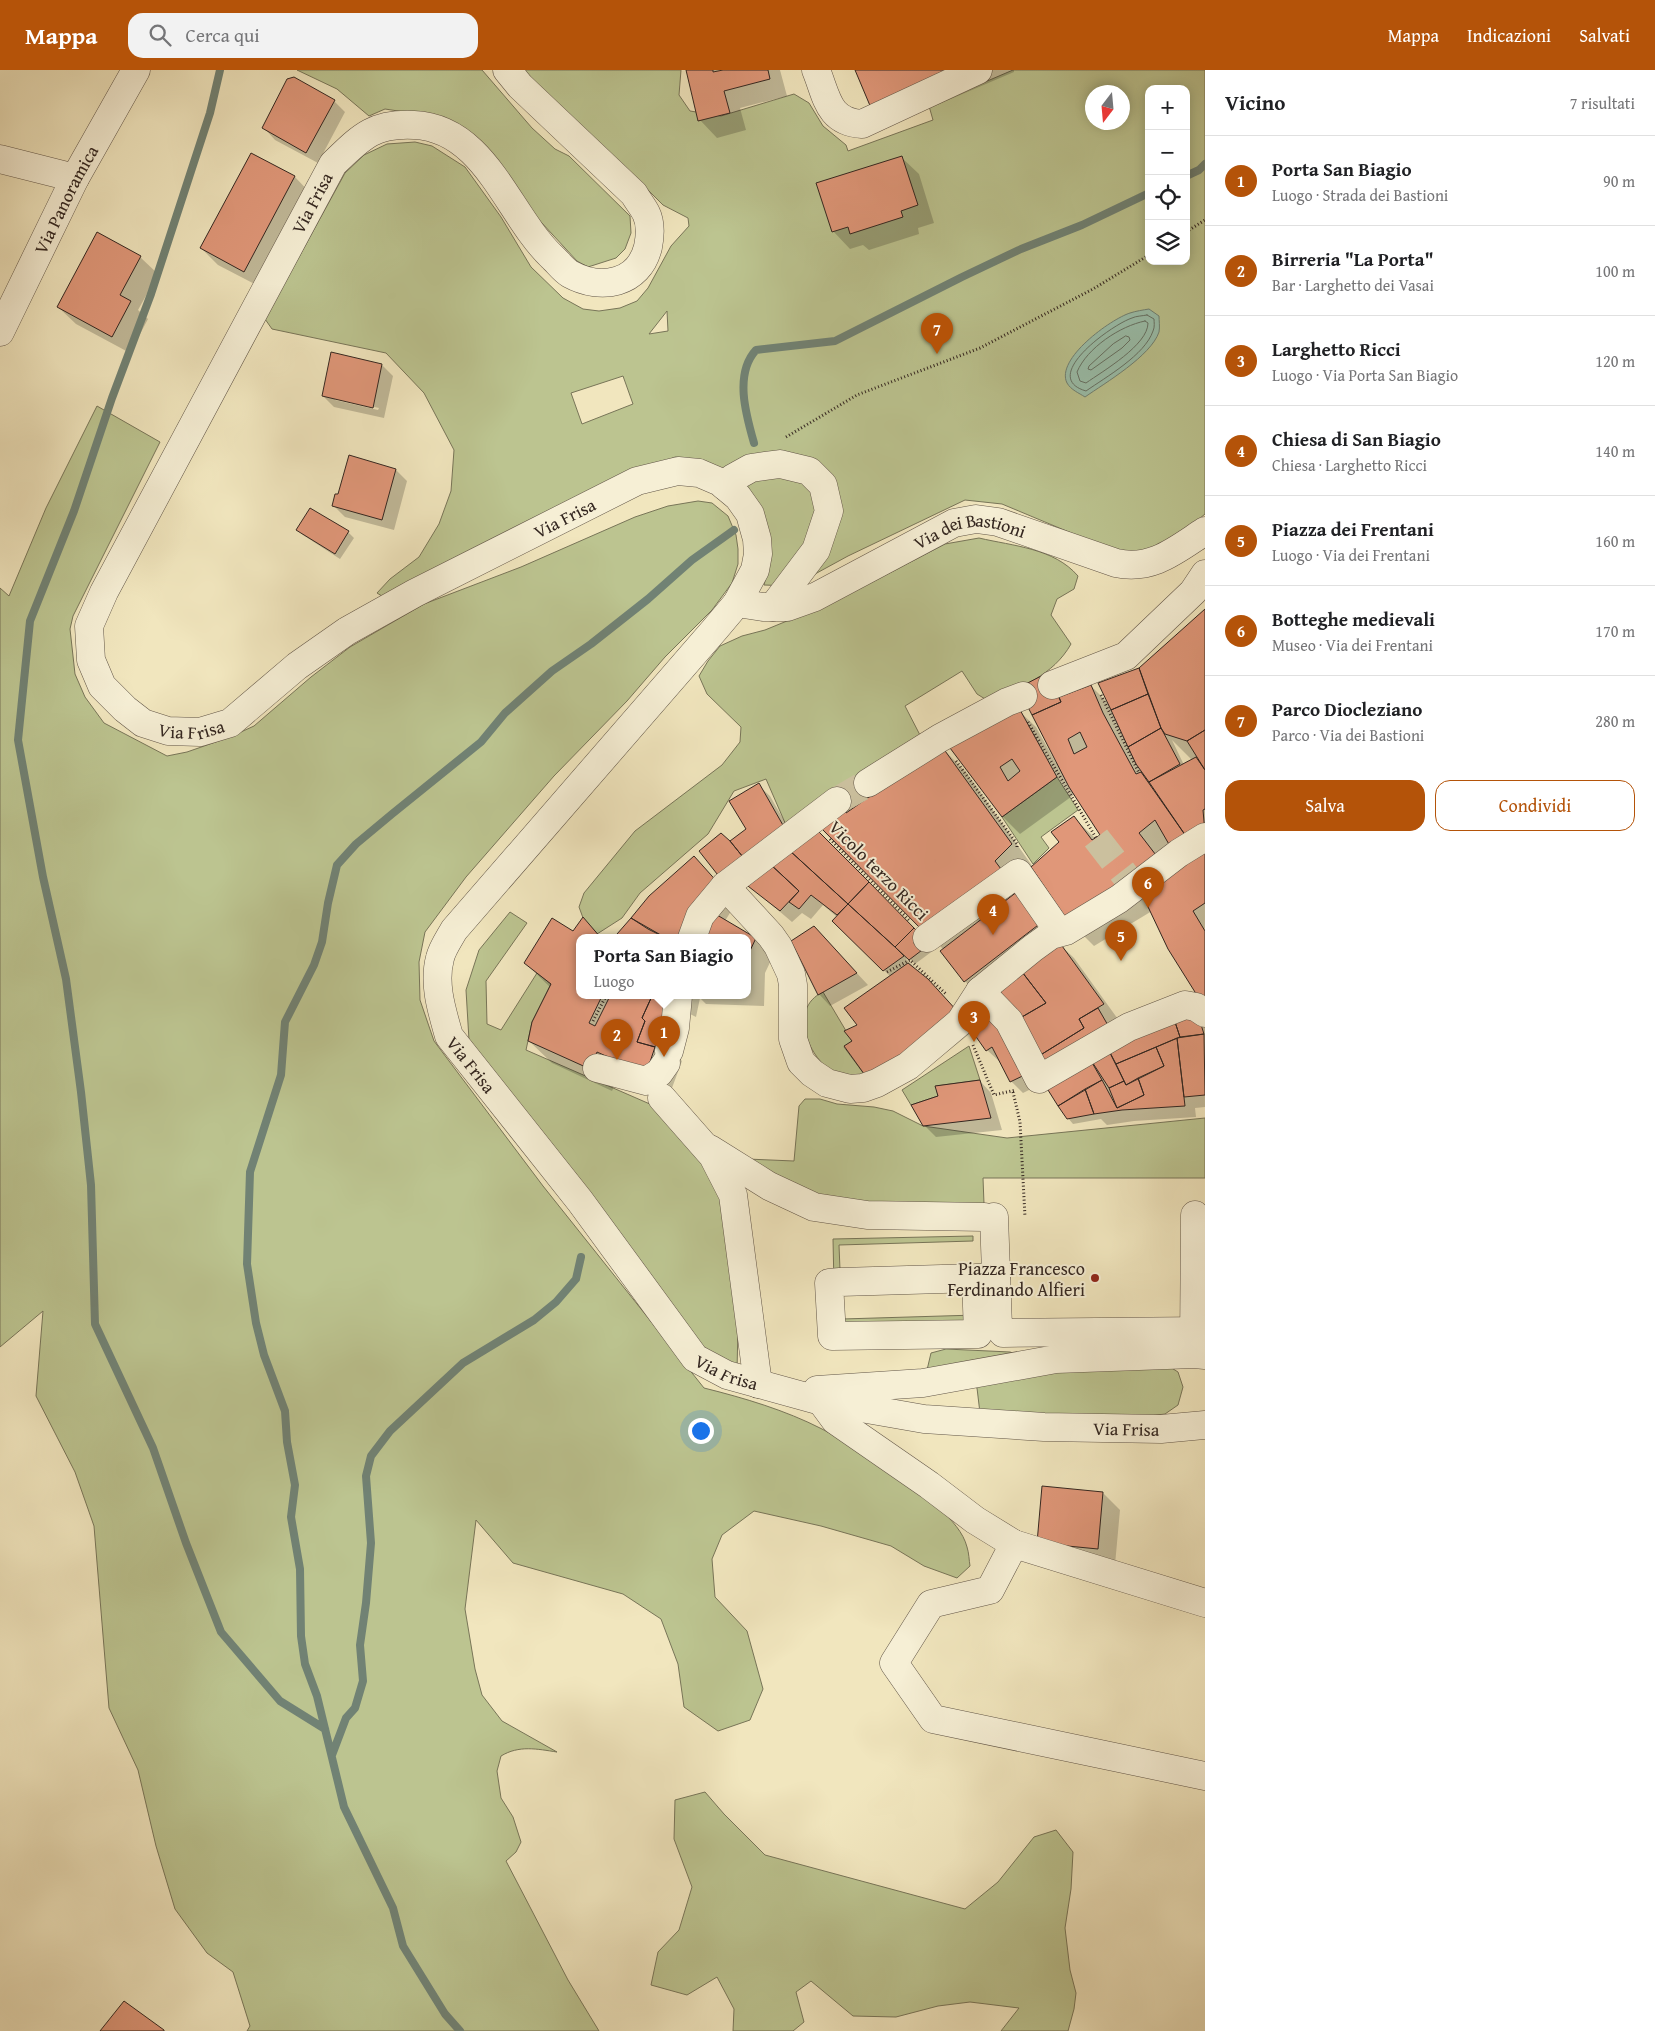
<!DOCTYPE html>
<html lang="it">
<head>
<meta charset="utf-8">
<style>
  body { margin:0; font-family:"Gentium Book Plus",serif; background:#f2f2f2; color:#202124 }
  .controls { position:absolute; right:15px; top:15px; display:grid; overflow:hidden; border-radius:10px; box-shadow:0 2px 12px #0003 }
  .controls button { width:45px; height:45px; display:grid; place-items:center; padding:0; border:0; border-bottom:1px solid #e0e0e0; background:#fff; color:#202124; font:25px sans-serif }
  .compass { position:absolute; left:1085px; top:15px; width:45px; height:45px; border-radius:50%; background:#fff; box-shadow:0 2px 12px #0003; rotate:196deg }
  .you { position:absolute; left:700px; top:1360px; width:18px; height:18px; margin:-12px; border:4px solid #fff; border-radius:50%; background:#1a73e8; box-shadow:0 0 0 8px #1a73e833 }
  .badge { display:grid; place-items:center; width:32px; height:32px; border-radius:50%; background:#b45309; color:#fff; font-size:16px; font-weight:700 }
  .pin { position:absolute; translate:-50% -41px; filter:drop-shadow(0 1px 2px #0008) }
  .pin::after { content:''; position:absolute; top:26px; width:18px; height:15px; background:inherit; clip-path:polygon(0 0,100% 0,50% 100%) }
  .popup { position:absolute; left:576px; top:864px; width:175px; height:65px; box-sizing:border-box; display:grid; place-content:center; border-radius:10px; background:#fff; filter:drop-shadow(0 1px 4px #0005); font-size:16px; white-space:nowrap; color:#757577 }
  .popup b { font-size:19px; color:#202124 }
  .popup::after { content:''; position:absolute; left:50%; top:100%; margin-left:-10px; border:10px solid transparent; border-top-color:#fff }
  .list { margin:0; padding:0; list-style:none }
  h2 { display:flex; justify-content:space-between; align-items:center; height:65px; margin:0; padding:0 20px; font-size:21px }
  h2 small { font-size:16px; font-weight:400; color:#757577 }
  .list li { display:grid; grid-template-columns:32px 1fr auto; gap:15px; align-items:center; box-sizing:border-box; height:90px; padding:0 20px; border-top:1px solid #e0e0e0 }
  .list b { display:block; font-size:19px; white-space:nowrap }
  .list p { margin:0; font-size:16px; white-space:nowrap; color:#757577 }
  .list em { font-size:16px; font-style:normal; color:#757577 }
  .actions { display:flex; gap:10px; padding:15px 20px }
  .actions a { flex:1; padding:11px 0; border:1px solid #b45309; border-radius:15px; text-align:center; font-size:18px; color:#b45309 }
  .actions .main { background:#b45309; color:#fff }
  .icon { flex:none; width:28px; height:28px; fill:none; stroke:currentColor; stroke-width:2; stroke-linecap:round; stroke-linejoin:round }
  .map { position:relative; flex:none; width:1205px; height:1961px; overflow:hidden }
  header { display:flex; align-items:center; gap:30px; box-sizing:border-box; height:70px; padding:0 25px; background:#b45309; color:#fff }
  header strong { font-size:24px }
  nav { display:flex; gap:28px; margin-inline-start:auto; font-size:18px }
  .search { width:350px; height:45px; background:#f2f2f2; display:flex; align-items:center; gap:12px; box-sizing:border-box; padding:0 18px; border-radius:15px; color:#757577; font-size:19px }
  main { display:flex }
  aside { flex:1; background:#fff }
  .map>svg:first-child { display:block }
</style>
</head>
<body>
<header>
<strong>Mappa</strong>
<div class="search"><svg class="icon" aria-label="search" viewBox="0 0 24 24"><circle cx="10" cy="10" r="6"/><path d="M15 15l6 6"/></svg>Cerca qui</div>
<nav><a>Mappa</a><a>Indicazioni</a><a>Salvati</a></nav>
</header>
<main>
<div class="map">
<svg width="1205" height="1961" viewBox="0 0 1205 1961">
  <rect width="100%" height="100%" fill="#f1e6be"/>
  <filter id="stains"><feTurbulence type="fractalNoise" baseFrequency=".004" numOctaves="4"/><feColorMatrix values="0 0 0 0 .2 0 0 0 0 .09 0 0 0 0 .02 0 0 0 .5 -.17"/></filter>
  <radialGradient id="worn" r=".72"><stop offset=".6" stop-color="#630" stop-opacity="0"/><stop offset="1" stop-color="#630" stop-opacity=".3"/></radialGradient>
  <path fill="#bcc490" stroke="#787558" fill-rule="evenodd" d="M297,0h185l50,58 23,21 14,7 61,60 1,17 -6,16 -9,9 -28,9 -11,-6 -48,-52 -105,-94 -39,-6 -16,7 -32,-27z
    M524,0h157l-2,25 11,16 31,5 73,-22 15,9 14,23 23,19 2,6 85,-31 -4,-14 84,-36h192v444l-23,19 -36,18 -27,2 -117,-49 -37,-4 -117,56 -55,30 -29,-1 6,-24 -69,-101 -26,-3 -81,39 -204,105 -13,-8 13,-14 29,-22 20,-33 12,-33 3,-41 -30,-57 -38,-40 -114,-24 -7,-10 80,-146 19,-18 23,-11 28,-2 17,4 33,21 36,50 30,50 32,31 20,11 16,2 21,-3 17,-7 11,-13 23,-42 18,-20 -1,-8 -25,-13 -41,-41 -91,-83zM1149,19h37v172h-37zM1092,22h30v30h-30zM667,241l1,20 -19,3zM623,306l10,28 -51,20 -11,-31z
    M97,336l63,36 -87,174 -3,13 5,45 10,23 19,26 63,33 20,-4 43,-15 24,-11 57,-49 39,-30 74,-43 97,-37 114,-50 33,-11 30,-5 14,2 16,13 8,19 2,14v15l-6,19 -20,27 -47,47 -38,44 -73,75 -88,101 -41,55 -6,30 1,38 14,41 109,145 161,202c40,10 81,22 118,41 27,14 52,32 76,50 23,15 62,40 69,68 2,6 2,13 3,19l-13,12 -33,-12 -33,-20 -70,-20 -67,-15 -32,24 -10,24 3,38 32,34 16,58 -13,31 -32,11 -34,-24 -6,-43 -17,-45 -38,-25 -110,-31 -37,-43 -11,89 10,60 7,26 20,26 55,31c-20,-3 -38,-7 -56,4l-4,15 4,27 12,19 8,25 -5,10 -10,9 62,119 31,51h-352l3,-5 -17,-54 -26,-19 -32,-44 -19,-63 -18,-76 -29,-62 -15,-182 -19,-54 -39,-76 7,-85 -43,36v-759l9,8 37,-88z
    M979,468c34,8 75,10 99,38l-4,13 -17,10 -6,16 20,29c-18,32 -51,43 -81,58l-13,-8 -15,-23 -57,35 16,31 -135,88 -20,-46 -32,12 -26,43 -68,59 -18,25 -25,16 -11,-8 -7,-19 5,-14 51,-62 87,-66 18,-23 1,-15 -34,-33 -8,-18 9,-15 12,-15 22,-10 23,-6 39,-16 70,-33 71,-37z
    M1057,707l21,33 -37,27 8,11 -16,16 -31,-47z
    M510,842l17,11 -41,58 1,43 14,6 36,-57 14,11 -19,38 -6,28 133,58 68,88 11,130 -1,45 -44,-32 -224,-299 -3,-50 13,-40z
    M823,922l29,49 -8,6 23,31c-9,-1 -23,0 -31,-4 -27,-14 -49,-65 -13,-82z
    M969,976l11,34 -44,6 2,10 -27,9 -9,-15z
    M805,1029h15l17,5 37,3 19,4 30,15 84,12 198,-20v60h-222l1,26h-128l-47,-12 -62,-33 47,2 5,-55z
    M973,1166v5l-134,4 3,74 134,-4v14l-141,3 -2,-93z
    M946,1279l64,3 24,8 128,2 16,10 5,15 -5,18 -13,9 -31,4 -154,-5 -3,-25 -50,-18 4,-17z
    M705,1722l19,22 41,41 200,54 33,-27 36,-45 22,-7 17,22 -2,37 -6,39 5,42 6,23 -2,16 -6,22h-67l18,-23 -49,-6 -32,4 -42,11 -43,-1 -42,-35 -15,11 8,30 -11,9h-60l1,-22 -17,-32 -30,18 -36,-10 7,-33 21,-22 13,-43 -18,-48 1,-39z"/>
  <path fill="#9bc0ac" stroke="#718274" d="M1149,239l10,7c0,4 1,11 0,16 -8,24 -54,51 -74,65 -6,-4 -14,-7 -18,-14 -12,-24 44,-64 63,-70 6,-2 13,-3 19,-4z"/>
  <path fill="#0003" fill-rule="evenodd" d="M687,0h93l7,26 -47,12 6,22 -29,8 -17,-18z
    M856,0h158v2l-124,53z
    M334,31l11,11 -27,51 -43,-23 -11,-12z
    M251,84l44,23 17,18 -50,93 -44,-23 -17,-17z
    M901,87l18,17 15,49 -16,5 1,6 -50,16 -6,-5 -13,4 -17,-18z
    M140,187l18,17 -20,36 10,9 -18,34 -54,-29 -18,-17z
    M382,295l11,11 -9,42 -50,-11 -11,-11zM335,328l44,10 -1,2 -43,-10z
    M396,400l11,11 -13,49 -49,-13 -12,-12z
    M298,460l50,2 6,6 -14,21 -37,-24z
    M1205,540v395l-53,-94 -58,35 -23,-23 -38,-55 -17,16 40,57 18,17 46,64 82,-6 3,11v80l-10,1 1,9 -62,4 -27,4 -6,-6 -28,5 -5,-6 -69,-132 -17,13 -17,-18 -24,-30 3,-1 -121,-122 120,-79 23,23 67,95 28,-25 12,-25 23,22 6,-4 -27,-41 -55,40 -17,-17 -54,-73 69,-34 18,17 20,36 2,-1v-76l5,11 28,-11 19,19 -10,-22 40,-14zM1172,670l20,20 -8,5z
    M758,715l12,11 28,49 19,-14 117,119 -19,14 -7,-7 -2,2 69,71 68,53 -20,10 -12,-12 -11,-21 -1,1 -12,-11 -14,-19 -41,33 -31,19 1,2 -17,10 -17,-18 -14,-35 5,-16 32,-49 -58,-56 4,-4 -14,-12 -12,14 -9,-6 -10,9 -47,-40 -15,-40 18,-13z
    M694,787l42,46 -11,18 30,18 18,17 -8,17 -1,33 -58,-2 -6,-6 -4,19 -12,-6 -8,44 6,6 -13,35 -49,-22 -8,17 -60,-28 -23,-22 22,-53 -26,-25 48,-30 10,-14 19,19h-22v58h168v-58h-126l-3,-4 13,-16z
    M825,869l43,46 -38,21 -11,-12z
    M980,1011l11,12 11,37 -66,7 -12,-12 15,-28z
    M1103,1423l17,17 -5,55 -60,-5z"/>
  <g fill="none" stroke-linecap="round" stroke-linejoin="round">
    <path stroke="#677366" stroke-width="1" d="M1147,245l7,4c0,3 1,8 -1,12 -8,24 -47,46 -67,60 -48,-14 27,-67 46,-73 4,-2 10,-2 15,-3z
      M1145,251l3,2c0,22 -45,48 -62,60l-6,-2 -3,-9c10,-24 43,-46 68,-51z
      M1126,266l3,1 1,3 -8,8 -31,22 -3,-1 1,-3 24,-22z"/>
    <path stroke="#718274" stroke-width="8" d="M220,0l-10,43 -59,181 -39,104 -38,113 -44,110 -12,119 25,137 23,102 15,113 10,93 4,139 58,124 33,95 35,89 59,69 45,28
      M1186,106l13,-6 6,-6
      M754,373c-8,-28 -20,-69 2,-93l79,-9 127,-64 59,-28 61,-24 67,-32
      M332,1685l14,-37 9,-10 8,-27 -3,-36 6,-42 5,-60 -5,-67 5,-20 19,-25 73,-68 71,-43 22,-18 20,-23 5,-22
      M460,1961l-15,-17 -42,-68 -10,-38 -49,-101 -27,-111 -12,-32 -4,-28 -1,-67 -9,-52 4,-32 -8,-43 -2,-31 -21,-56 -8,-32 -9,-59 3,-92 31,-97 4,-53 29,-57 8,-23 6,-39 9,-38 19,-21 36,-30 89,-72 24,-29 47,-42 39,-27 57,-45 44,-39 42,-30"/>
  </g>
  <path fill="#e09779" stroke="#332620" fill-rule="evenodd" d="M686,0h27v2l10,-2h45l2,9 -46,12 6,22 -32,8z
    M855,0h106l-90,38z
    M294,7l41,23 -29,53 -44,-25 25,-49z
    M251,83l44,23 -51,96 -44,-24z
    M902,86l16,49 -17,6 2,6 -53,17 -2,-7 -16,5 -16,-49z
    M97,162l44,24 -21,39 11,6 -19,36 -55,-30z
    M331,282l51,12 -9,44 -51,-12z
    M349,385l47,14 -14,51 -50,-14 3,-12h3z
    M310,438l39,23 -14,23 -39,-24z
    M1205,539v121l-18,11 -22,-7 -4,-6 -22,-60z
    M1139,598l9,26 -37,16 -13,-27z
    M1047,603l14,29 -29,13 -14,-27z
    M1091,615l12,28 33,61 5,-2 49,70 -16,11 -19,-33 -16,13 20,26 -89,65 -39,-57 28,-25 -8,-10 23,-16 18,24 8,-5 -31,-48 -37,-72 29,-13 -2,-5zM1080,662l7,15 -13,7 -6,-15z
    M1148,624l13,34 -33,19 -17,-37z
    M1019,638l38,69 -55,40 -55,-73zM1012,689l8,12 -12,10 -8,-14z
    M1161,658l19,36 -31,18 -13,-18 -8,-17z
    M1205,660v40l-18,-29z
    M943,678l69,96 -17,17 9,12 -77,62 -106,-107z
    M1196,687l9,13v39l-2,1 2,23 -15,9 -41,-60z
    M863,705l12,18 -29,20 -14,-18z
    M759,713l29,51 -41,28 -17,-21 16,-12 -17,-28z
    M817,760l52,52 -21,22 -59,-54z
    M721,763l9,8 17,21 -26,17 -22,-28z
    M1205,779v54l-12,8 12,20v77l-37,-59 -27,-57z
    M789,780l59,54 -11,11 -26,-20 -12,14 -10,-7 10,-11 -30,-28z
    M694,786l26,29 -30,53h-24l-35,-20 18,-22z
    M769,793l30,28 -19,20 -36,-28z
    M869,812l45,46 -19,19 -47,-43z
    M1022,818l24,31 -82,63 -24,-31z
    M848,834l47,43 9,9 -21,15 -51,-50z
    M712,842l44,26 -8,17v21v-38h-48z
    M583,847l18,21h-21v58h22l-13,27 6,3 15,-30h42l-10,22 3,3 -8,21 18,5 -9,27 -49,-22 -7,17 -62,-28 4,-19 19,-38 -27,-21 28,-45 21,13z
    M631,848l17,11 18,9h-44l-5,-4z
    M814,856l43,47 -39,22 -27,-54z
    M914,858l16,16 -21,16 -14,-13z
    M1057,869l47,65 -25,15 5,9 -50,31 -19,-38 31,-18 -27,-35z
    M908,893l20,16 30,33 -43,35 -48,31 -23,-32 8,-5 -8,-10 13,-6 -13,-17z
    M1019,898l27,35 -31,18 -18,-36z
    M652,926h11l9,4 -13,48 -22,-6 8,-21 -3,-3z
    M1098,938l15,26 -71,42 -8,-17 50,-31 -5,-9z
    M1196,939l8,25 -24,3 -8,-24z
    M996,940l37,61 -23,11 -18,-35 -6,4 -14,-20z
    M1172,943l8,24 -64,27 -11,-21z
    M1204,964l1,61 -21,2 -7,-59z
    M1177,968l8,68 -63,4 -28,4 -9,-25 17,-9 15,28 27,-13 -6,-17 26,-12 -8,-19z
    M1105,973l19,38 -15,7 -22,-34z
    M1156,977l8,19 -38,19 -10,-21z
    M1087,984l15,26 -44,26 -15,-24z
    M1138,1008l6,17 -27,13 -8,-20 15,-7 2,4z
    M980,1010l11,38 -68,8 -12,-21 27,-9 -3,-10z
    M1085,1019l9,25 -27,5 -9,-13z
    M1042,1416l61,6 -5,57 -61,-6z
    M124,1931l40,29v1h-64z"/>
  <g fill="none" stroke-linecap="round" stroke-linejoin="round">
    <path stroke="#cbc09e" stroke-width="28" stroke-dasharray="28 14" stroke-linecap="butt" d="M837,731l31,-18
      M1096,768l39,50"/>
    <defs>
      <g id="minor">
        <path id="s1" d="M507,0l13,16 114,108c4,7 9,13 12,19 5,10 4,24 2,34 -9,37 -47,44 -78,27 -7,-4 -13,-13 -19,-18 -44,-43 -66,-128 -137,-131 -41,-2 -53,12 -81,39l-229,428 -15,34 2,34 11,26 23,23 18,14 25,8 32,1 30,-9 67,-57 50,-35 68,-38 222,-112 41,-10 21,2 21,9 18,15 12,17 7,25 1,15 -3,16 -18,33 -21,25 -262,302c-5,9 -12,19 -14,28 -7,26 2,53 9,78l131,165 115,157 32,17 94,26 103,18 120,8 117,2 44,-4"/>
        <path d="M816,0c11,27 12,52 46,54l116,-54"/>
        <path d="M0,89l75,19"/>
        <path id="s2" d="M0,262l75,-154 61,-108"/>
        <path d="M725,416l8,-8 18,-10 29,-4 29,7 14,14 6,26 -13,39 -43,57"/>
        <path id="s3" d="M737,533l26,4h24l28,-10 139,-74 22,-4 22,3 118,41c36,8 60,-13 89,-32"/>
        <path d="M1052,615l74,-29 67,-64 12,-18"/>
        <path d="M868,713l72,-45 67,-36 16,-6"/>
        <path d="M725,816l46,50 7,10 13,28 2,11v54l8,23 11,11 15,10 23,6 13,-1 14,-5 31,-17 52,-44 20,-31 53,-43 18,-13 15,-4 53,-32 60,-46 26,-16"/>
        <path d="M692,868l8,-22 25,-30 112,-85"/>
        <path d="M927,868l91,-65 41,59"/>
        <path d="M980,921l29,30 30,58 90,-52 56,-22 11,2 9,6"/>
        <path d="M669,981l6,-23 3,-32"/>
        <path d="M597,998l49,13 13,-8 7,-10"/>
        <path d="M662,1028l51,58 20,39 25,189"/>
        <path d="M710,1079l59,37 45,21 53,8 117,2"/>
        <path d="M994,1147l4,110 5,6 202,-2"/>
        <path d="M976,1208l2,56 -146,2 -3,-53 11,-1 136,-4 20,-1"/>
        <path d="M1194,1278l1,-133"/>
        <path d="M817,1320l106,-7 133,-24 138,-5 11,1"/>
        <path d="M821,1331l14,19 94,65 46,35 39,24 191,59"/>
        <path d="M1014,1474l-24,46 -59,14 -37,59 39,56 272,57"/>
      </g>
    </defs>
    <use href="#minor" stroke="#625648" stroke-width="29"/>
    <path stroke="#332620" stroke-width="3" stroke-dasharray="1 2.5" stroke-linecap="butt" d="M1186,162l19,-12
      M786,367l71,-42 123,-47 113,-59 56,-34
      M1101,625l38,78
      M1028,652l68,116
      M956,691l61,83v3
      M830,769l79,81
      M887,902l23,-12 37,35
      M593,951l13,-25
      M973,975l21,50 22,-5
      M1013,1022l7,30 5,95"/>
    <use href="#minor" stroke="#f6efd5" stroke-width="28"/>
  </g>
  <circle fill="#8f2418" stroke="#f6efd5" stroke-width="2" cx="1095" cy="1208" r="5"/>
  <g text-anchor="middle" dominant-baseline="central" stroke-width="4" stroke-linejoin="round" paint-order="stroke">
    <g font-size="18" fill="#332620" stroke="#f6efd5">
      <text stroke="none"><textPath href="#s2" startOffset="148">Via Panoramica</textPath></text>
      <text transform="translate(312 133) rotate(-62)">Via Frisa</text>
      <text stroke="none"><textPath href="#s1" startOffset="1772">Via Frisa</textPath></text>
      <text stroke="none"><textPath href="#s3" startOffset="252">Via dei Bastioni</textPath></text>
      <text stroke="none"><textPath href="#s1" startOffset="1338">Via Frisa</textPath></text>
      <text transform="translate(879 800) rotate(45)">Vicolo terzo Ricci</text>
      <text stroke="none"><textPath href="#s1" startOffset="2658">Via Frisa</textPath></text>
      <text stroke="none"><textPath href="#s1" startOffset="3062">Via Frisa</textPath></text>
      <text stroke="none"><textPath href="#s1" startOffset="3468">Via Frisa</textPath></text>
    </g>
    <g font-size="18" fill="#332620" stroke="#f6efd5" text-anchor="end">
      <text x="1085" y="1198">Piazza Francesco<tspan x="1085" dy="21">Ferdinando Alfieri</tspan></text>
    </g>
  </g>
  <rect width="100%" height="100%" filter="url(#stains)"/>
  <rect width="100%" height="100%" fill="url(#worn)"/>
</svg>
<div class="controls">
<button>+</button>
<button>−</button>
<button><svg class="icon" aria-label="locate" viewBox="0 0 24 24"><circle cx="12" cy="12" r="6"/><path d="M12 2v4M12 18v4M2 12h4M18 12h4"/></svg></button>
<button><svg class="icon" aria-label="layers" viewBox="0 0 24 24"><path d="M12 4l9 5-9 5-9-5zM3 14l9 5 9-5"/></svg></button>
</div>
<svg class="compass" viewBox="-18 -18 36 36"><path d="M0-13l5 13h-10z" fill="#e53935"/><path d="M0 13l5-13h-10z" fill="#757577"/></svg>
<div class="you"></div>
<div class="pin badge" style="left:664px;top:987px">1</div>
<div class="popup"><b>Porta San Biagio</b>Luogo</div>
<div class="pin badge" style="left:617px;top:990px">2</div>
<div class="pin badge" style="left:974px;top:972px">3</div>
<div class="pin badge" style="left:993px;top:865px">4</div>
<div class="pin badge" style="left:1121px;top:891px">5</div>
<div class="pin badge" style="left:1148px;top:838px">6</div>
<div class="pin badge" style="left:937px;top:284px">7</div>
</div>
<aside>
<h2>Vicino<small>7 risultati</small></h2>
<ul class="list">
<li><span class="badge">1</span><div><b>Porta San Biagio</b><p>Luogo · Strada dei Bastioni</p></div><em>90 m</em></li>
<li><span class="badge">2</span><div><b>Birreria &quot;La Porta&quot;</b><p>Bar · Larghetto dei Vasai</p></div><em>100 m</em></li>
<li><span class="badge">3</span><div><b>Larghetto Ricci</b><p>Luogo · Via Porta San Biagio</p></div><em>120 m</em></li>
<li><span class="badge">4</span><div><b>Chiesa di San Biagio</b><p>Chiesa · Larghetto Ricci</p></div><em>140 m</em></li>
<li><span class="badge">5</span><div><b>Piazza dei Frentani</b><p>Luogo · Via dei Frentani</p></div><em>160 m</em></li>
<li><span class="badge">6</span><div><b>Botteghe medievali</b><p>Museo · Via dei Frentani</p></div><em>170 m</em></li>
<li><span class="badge">7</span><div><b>Parco Diocleziano</b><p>Parco · Via dei Bastioni</p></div><em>280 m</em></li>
</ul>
<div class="actions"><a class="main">Salva</a><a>Condividi</a></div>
</aside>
</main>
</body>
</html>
